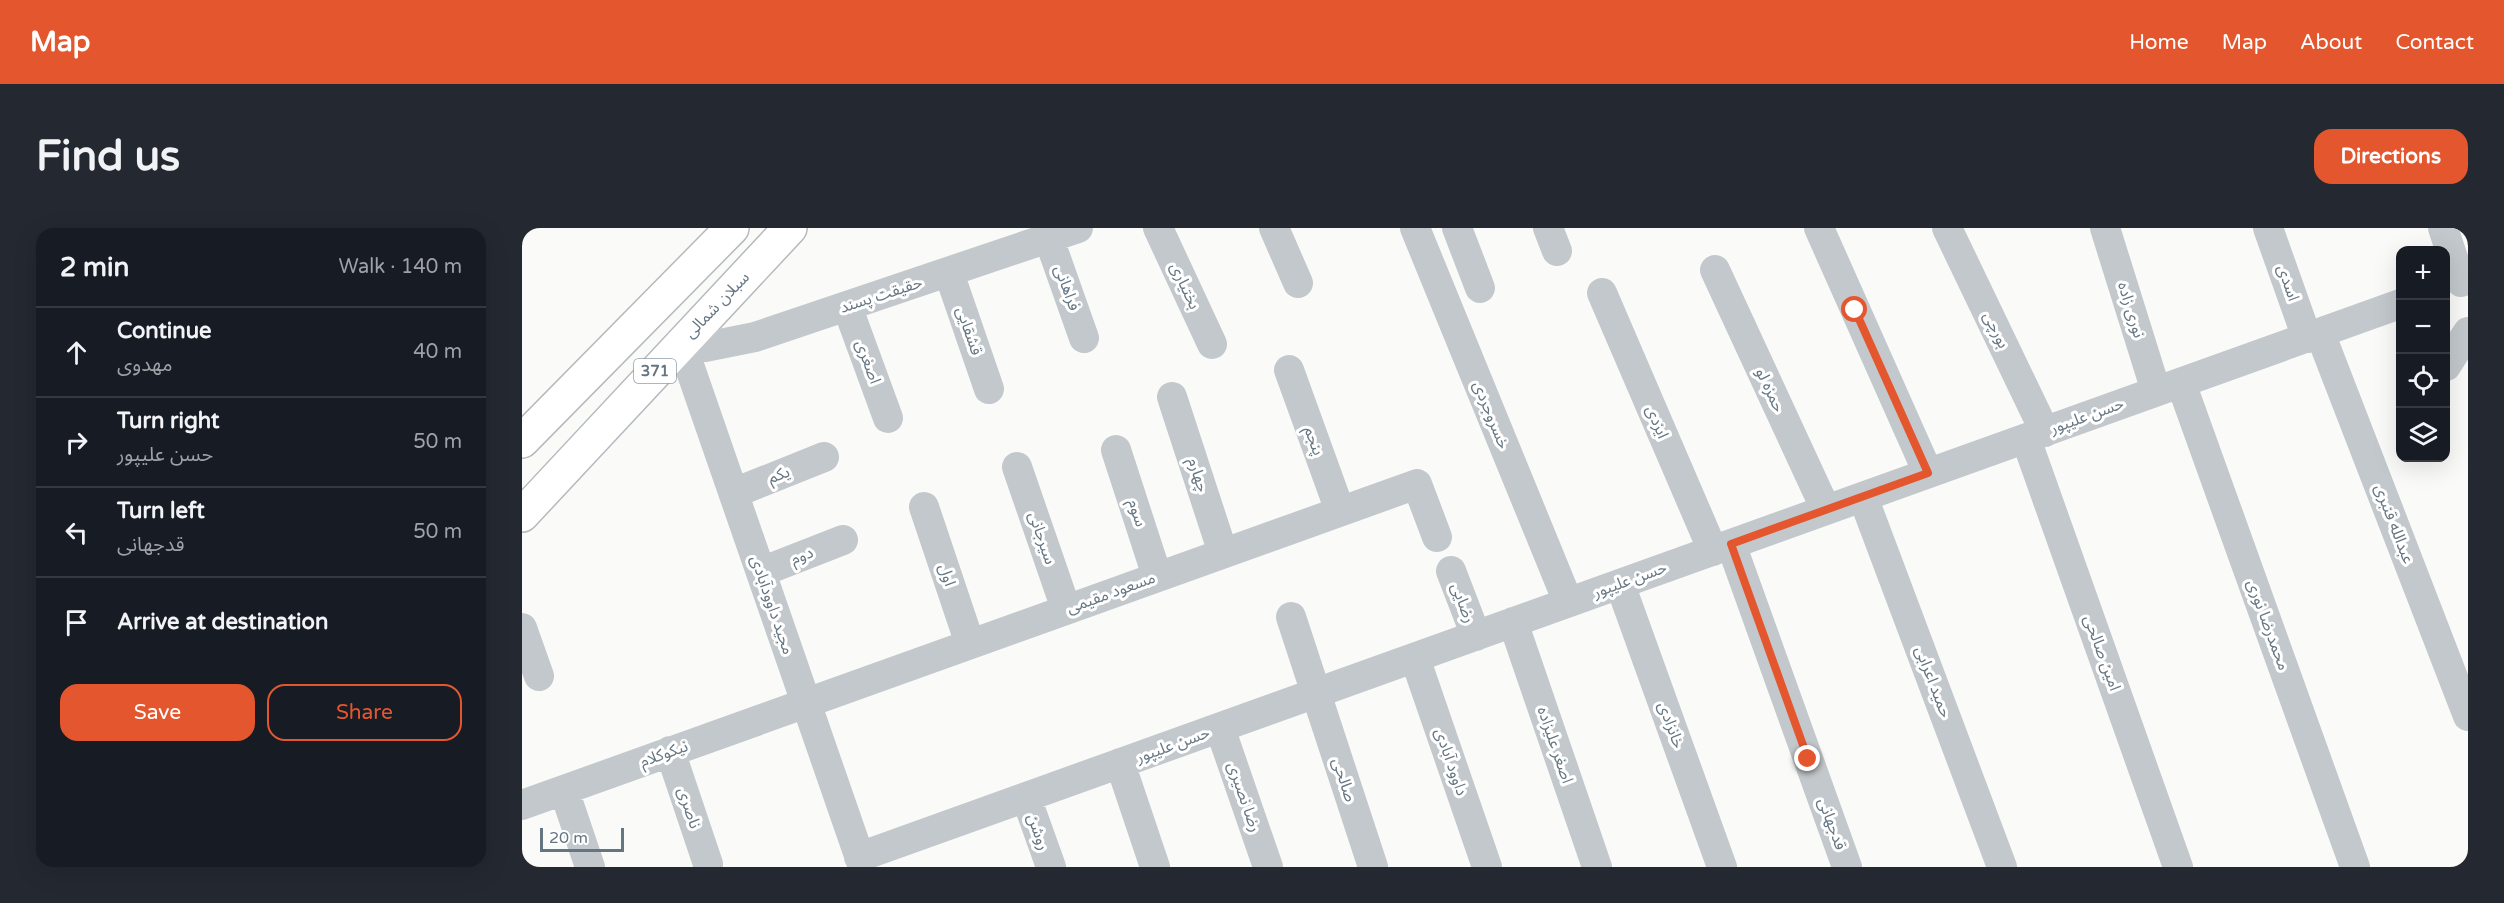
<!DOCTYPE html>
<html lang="en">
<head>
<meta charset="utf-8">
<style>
  body { margin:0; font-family:"Varela Round","Noto Sans Arabic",sans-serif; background:#242831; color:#f1f3f6 }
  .controls { position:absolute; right:18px; top:18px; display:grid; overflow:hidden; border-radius:12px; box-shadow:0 6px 24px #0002 }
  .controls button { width:54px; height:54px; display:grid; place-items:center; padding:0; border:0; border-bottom:2px solid #363941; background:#171b24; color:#f1f3f6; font:30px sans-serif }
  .scale { position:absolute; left:18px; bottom:15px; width:84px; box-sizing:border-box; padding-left:6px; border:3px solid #657683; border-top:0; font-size:16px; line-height:21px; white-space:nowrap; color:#657683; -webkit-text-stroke:4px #fff; paint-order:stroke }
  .stop { position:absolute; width:18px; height:18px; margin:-14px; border:4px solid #e4572e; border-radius:50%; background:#fff }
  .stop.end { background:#e4572e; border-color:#fff; box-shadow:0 2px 6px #0008 }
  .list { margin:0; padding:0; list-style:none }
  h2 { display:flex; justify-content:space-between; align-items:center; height:78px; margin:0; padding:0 24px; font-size:26px }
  h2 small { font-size:20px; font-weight:400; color:#9ea1a6 }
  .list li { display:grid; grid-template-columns:39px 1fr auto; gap:18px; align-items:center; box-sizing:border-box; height:90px; padding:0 24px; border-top:2px solid #363941 }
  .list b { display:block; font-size:22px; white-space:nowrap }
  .list p { margin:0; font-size:20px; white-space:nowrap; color:#9ea1a6 }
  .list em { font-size:20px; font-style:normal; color:#9ea1a6 }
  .actions { display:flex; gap:12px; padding:18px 24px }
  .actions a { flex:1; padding:14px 0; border:2px solid #e4572e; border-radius:18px; text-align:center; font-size:21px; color:#e4572e }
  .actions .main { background:#e4572e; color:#fff }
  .icon { flex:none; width:33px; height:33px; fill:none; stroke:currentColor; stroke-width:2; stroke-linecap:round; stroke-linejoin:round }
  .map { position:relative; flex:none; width:1946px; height:639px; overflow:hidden; border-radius:18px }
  header { display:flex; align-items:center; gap:36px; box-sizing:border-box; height:84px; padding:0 30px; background:#e4572e; color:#fff }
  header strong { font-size:28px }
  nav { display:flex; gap:33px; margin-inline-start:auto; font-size:21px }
  .intro { display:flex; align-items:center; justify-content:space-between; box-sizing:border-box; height:144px; padding:0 36px }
  h1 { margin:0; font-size:42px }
  .button { padding:15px 27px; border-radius:18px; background:#e4572e; color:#fff; font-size:21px; font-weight:700 }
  main { display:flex; gap:36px; padding:0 36px }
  aside { flex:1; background:#171b24; border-radius:18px; box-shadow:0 6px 24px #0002 }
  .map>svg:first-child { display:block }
</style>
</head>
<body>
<header>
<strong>Map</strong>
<nav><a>Home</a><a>Map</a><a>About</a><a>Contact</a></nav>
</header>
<div class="intro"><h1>Find us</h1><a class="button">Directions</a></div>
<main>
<aside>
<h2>2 min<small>Walk · 140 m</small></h2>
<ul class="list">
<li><svg class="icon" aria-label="ahead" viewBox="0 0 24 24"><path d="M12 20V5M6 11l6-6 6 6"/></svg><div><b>Continue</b><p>مهدوی</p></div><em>40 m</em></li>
<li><svg class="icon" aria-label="right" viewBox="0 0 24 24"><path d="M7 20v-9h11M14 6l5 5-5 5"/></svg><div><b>Turn right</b><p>حسن علیپور</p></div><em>50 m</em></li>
<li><svg class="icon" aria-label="left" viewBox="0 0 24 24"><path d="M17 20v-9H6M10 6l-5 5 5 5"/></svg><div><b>Turn left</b><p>قدجهانی</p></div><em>50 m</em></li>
<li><svg class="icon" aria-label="arrive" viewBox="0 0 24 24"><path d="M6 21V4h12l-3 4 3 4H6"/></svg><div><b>Arrive at destination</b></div></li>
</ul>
<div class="actions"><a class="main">Save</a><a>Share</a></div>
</aside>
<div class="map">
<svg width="1946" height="639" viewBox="0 0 1946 639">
  <rect width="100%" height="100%" fill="#fafaf8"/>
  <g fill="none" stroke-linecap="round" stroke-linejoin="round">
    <defs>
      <path id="primary" d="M0,213l210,-213
        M0,287l268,-287"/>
    </defs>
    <use href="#primary" stroke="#b5babe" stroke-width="36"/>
    <path stroke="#c3c8cc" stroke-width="30" d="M636,0l54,116
      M752,0l24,55
      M893,0l153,374
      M935,0l23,60
      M1026,0l9,23
      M1297,0l109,245
      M1425,0l98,204
      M1583,0l51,163
      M1746,0l39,110
      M1921,0l18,54
      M527,11l35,99
      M1193,42l111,240
      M427,45l40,116
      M1080,65l111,258
      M325,78l41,112
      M1798,105l148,383
      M159,114l182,525
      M159,114l24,5 50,-10 323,-109
      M1924,138l22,-34
      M767,142l51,141
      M1659,155l174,484
      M650,169l51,156
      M1504,211l152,428
      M594,222l41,126
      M495,239l49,142
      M212,265l90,-36
      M1341,269l139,370
      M402,279l46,137
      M1209,316l116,323
      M929,343l25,65
      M239,344l82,-32
      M1098,356l102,283
      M769,389l82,250
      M991,394l84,245
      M0,400l17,48
      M893,430l72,209
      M698,500l48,139
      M148,523l38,113
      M598,535l35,104
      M42,562l26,77
      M504,569l25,70
      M0,577l895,-321 20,53
      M337,629l1541,-553"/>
    <use href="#primary" stroke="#fff" stroke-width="33"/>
  </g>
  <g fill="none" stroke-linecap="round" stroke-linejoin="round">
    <path stroke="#e4572e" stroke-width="8" d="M1286,531l-77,-215 197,-71 -73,-163"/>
  </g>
  <g text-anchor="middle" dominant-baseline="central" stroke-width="6" stroke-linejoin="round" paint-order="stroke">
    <rect fill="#fff" stroke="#939fa8" stroke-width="1.5" x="112" y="131" width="42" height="24" rx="4.5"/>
    <g font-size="15" font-weight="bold" fill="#657683">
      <text x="133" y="143">371</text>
    </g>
    <g font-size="16" fill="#657683" stroke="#fff">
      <text transform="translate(1766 55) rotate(71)">اسدی</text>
      <text transform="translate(663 58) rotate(65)">بختیاری</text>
      <text transform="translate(545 60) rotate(70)">فراهانی</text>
      <text transform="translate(359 67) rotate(-18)">حقیقت پسند</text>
      <text transform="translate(195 77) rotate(-46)">سبلان شمالی</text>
      <text transform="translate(1609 82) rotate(73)">نوری زاده</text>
      <text transform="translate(1474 102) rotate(64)">بورچی</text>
      <text transform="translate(447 103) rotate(71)">قشقایی</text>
      <text transform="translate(346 134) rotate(70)">اصغری</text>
      <text transform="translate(1248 162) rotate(65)">حمزه لو</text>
      <text transform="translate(969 187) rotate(68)">خسروجردی</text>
      <text transform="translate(1565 188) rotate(-20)">حسن علیپور</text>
      <text transform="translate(1135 194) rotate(67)">ایزدی</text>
      <text transform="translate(792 213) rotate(70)">پنجم</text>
      <text transform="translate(257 247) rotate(-21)">یکم</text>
      <text transform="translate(676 247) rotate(72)">چهارم</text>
      <text transform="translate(615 285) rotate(72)">سوم</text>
      <text transform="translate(1872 296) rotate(69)">عبدالله قنبری</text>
      <text transform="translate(520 310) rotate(71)">سیرجانی</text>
      <text transform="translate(280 328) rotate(-21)">دوم</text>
      <text transform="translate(425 347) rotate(72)">اول</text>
      <text transform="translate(1108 352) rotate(-20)">حسن علیپور</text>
      <text transform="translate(589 365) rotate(-20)">مسعود مقیمی</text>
      <text transform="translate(941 375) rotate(69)">رضایی</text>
      <text transform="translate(250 377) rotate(71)">مجید داوودآبادی</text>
      <text transform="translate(1746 397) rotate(70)">محمدرضا نوری</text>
      <text transform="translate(1580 425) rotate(70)">امین صالحی</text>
      <text transform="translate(1411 454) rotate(69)">حمید اعرابی</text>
      <text transform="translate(1149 497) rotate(70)">خانزادی</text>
      <text transform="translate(651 517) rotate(-20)">حسن علیپور</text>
      <text transform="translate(1033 517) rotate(71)">اصغر علیزاده</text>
      <text transform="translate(142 526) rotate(-20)">نیکوکلام</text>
      <text transform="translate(929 534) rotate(71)">داوود آبادی</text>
      <text transform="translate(822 552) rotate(72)">صالحی</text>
      <text transform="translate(722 569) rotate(71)">رضا نصیری</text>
      <text transform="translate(167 580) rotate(72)">ناصری</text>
      <text transform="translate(1310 596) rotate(70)">قدجهانی</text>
      <text transform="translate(516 604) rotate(71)">روشن</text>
    </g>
  </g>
</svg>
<div class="controls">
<button>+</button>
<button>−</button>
<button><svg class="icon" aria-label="locate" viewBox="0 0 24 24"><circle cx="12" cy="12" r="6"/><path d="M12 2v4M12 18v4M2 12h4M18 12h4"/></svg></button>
<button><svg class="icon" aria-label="layers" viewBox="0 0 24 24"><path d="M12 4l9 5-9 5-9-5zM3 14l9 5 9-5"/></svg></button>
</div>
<div class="scale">20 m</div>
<div class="stop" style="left:1333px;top:82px"></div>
<div class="stop end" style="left:1286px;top:531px"></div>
</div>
</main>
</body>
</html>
